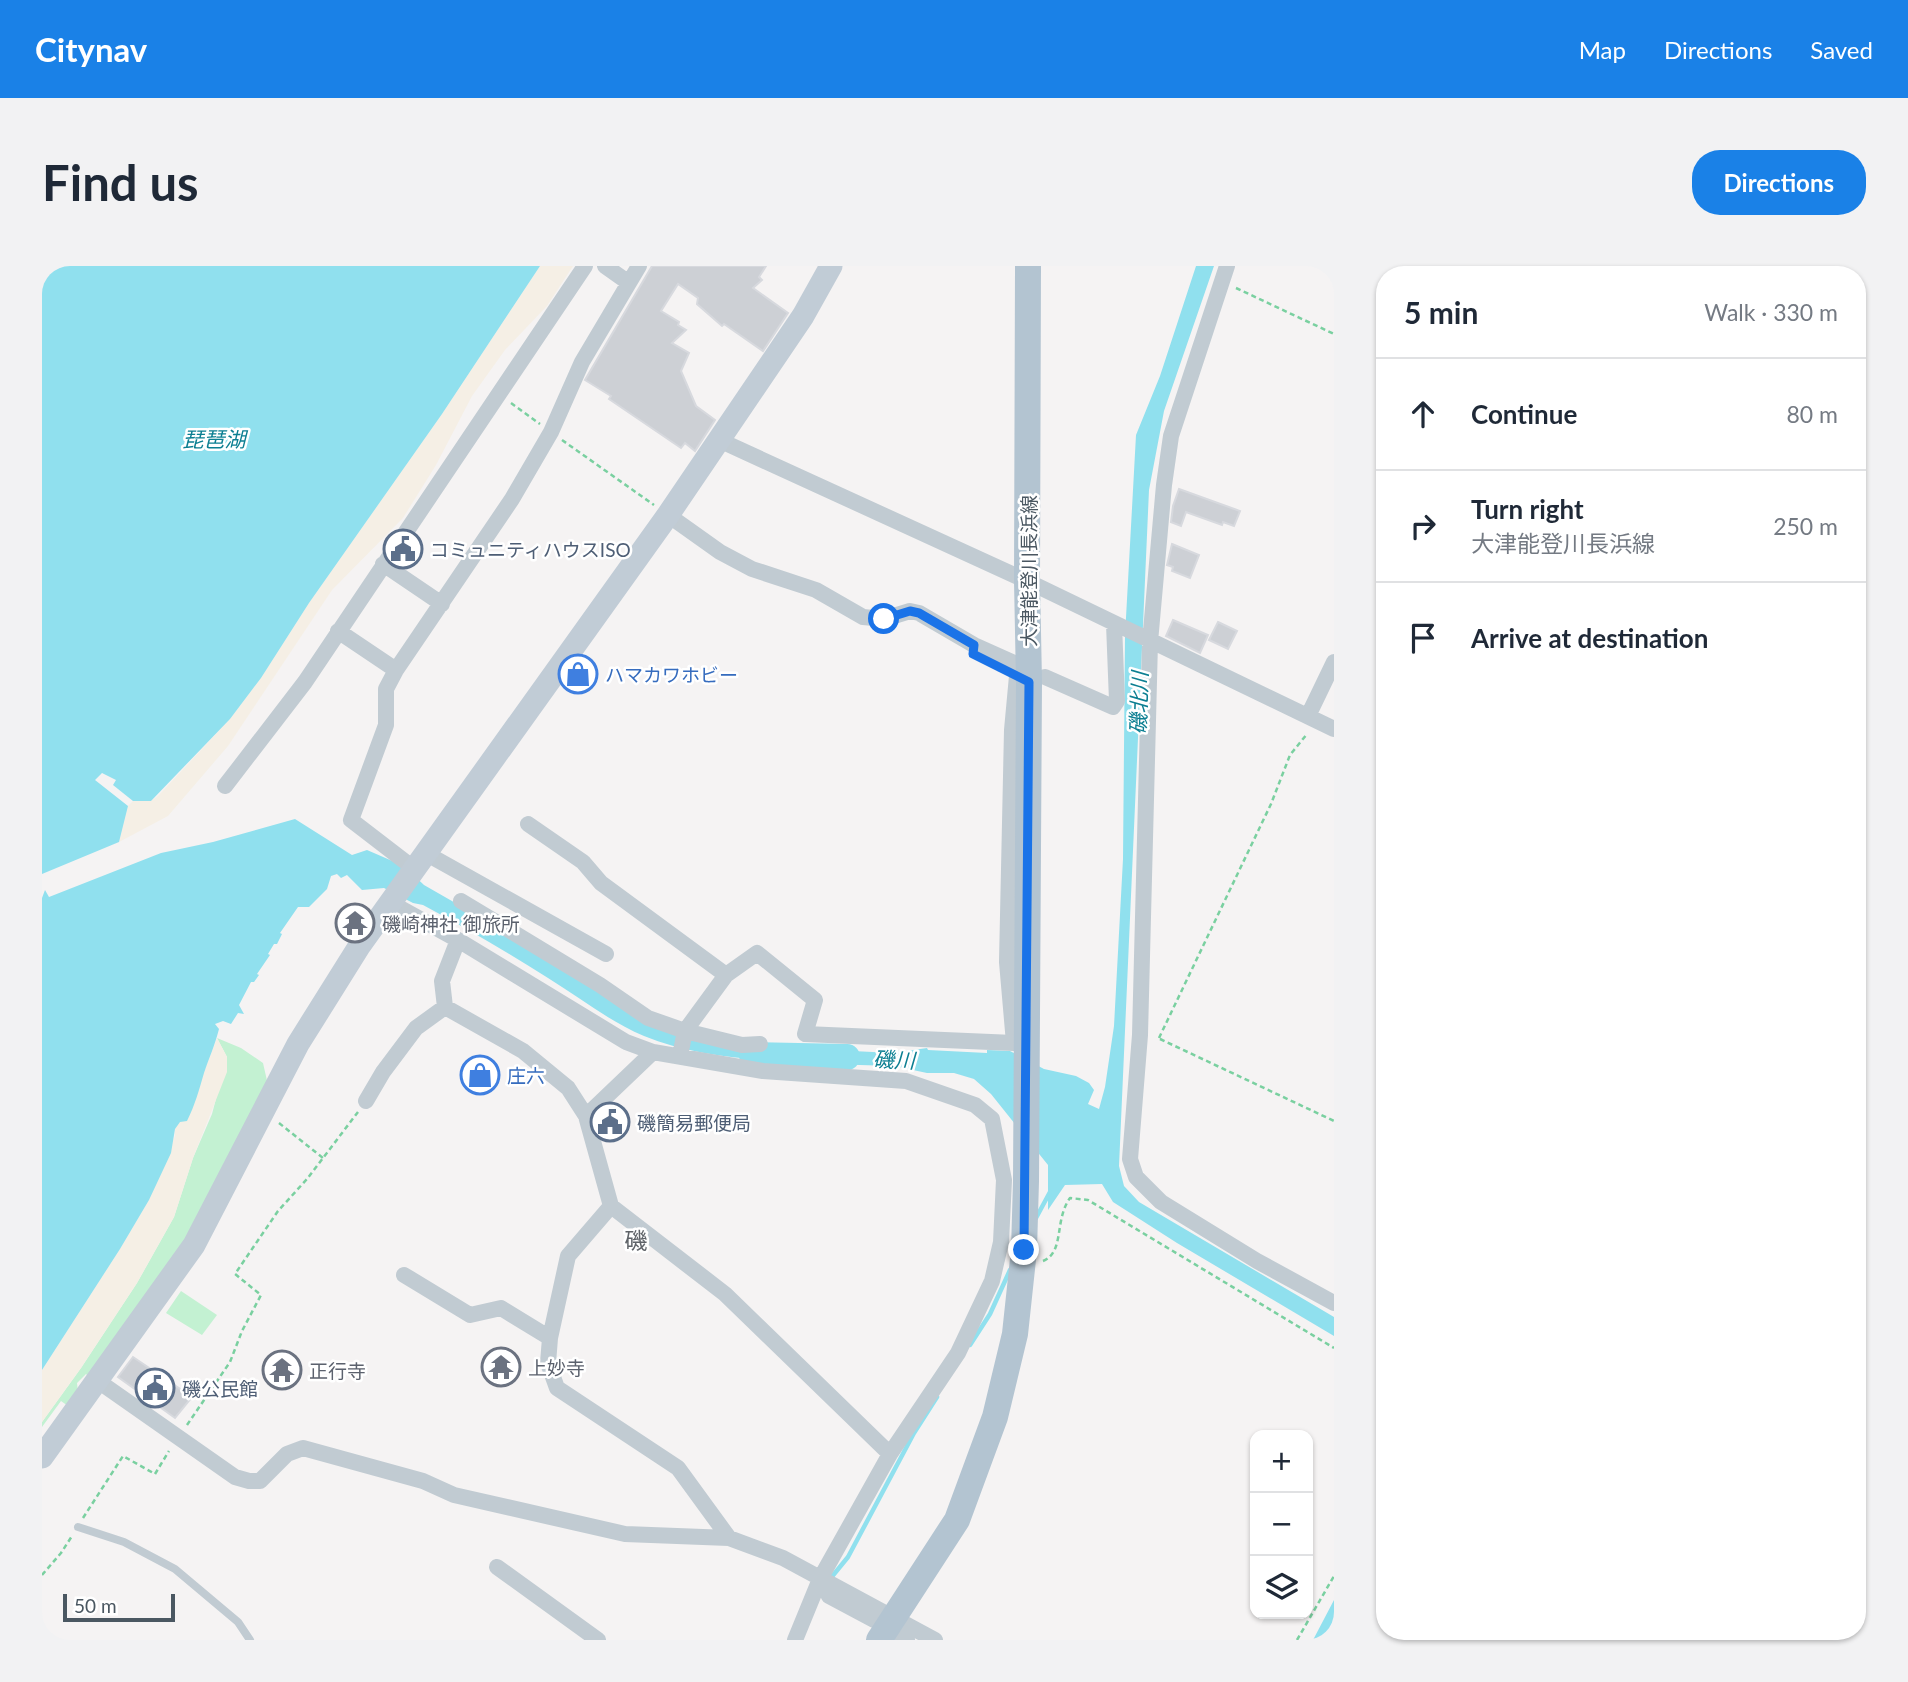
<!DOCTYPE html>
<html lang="en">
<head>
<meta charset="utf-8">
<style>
  body { margin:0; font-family:Lato,"Noto Sans JP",sans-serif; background:#f2f2f3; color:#1f2937 }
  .controls { position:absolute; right:21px; bottom:21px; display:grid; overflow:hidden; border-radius:14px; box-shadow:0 2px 5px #0004 }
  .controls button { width:63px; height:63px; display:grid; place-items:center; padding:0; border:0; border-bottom:2px solid #e0e1e3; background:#fff; color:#1f2937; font:35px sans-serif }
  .scale { position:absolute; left:21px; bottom:18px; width:112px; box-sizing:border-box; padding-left:7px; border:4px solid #4a5761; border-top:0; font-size:19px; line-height:24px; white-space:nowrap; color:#4a5761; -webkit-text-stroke:5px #fff; paint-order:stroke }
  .stop { position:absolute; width:21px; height:21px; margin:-16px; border:5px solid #1a73e8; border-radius:50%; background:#fff }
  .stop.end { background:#1a73e8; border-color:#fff; box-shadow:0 2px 7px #0008 }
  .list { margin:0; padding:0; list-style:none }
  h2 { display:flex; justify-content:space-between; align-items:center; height:91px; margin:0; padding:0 28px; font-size:30px }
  h2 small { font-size:23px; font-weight:400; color:#747a83 }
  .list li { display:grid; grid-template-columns:46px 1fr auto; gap:21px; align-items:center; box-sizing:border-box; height:112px; padding:0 28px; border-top:2px solid #e0e1e3 }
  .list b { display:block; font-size:26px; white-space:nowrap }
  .list p { margin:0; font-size:23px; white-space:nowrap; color:#747a83 }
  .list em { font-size:23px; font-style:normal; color:#747a83 }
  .icon { flex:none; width:38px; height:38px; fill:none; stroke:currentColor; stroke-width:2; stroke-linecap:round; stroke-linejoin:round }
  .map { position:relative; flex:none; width:1292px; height:1374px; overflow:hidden; border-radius:28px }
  header { display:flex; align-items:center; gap:42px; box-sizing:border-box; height:98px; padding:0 35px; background:#1a81e7; color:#fff }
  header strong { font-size:33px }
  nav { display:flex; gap:38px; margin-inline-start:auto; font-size:24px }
  .intro { display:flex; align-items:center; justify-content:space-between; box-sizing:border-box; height:168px; padding:0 42px }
  h1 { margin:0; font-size:49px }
  .button { padding:18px 32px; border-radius:28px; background:#1a81e7; color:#fff; font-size:24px; font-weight:700 }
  main { display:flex; gap:42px; padding:0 42px }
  aside { flex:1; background:#fff; border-radius:28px; box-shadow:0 2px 5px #0004 }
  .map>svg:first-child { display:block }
</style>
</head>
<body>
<header>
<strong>Citynav</strong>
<nav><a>Map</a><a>Directions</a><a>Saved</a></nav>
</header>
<div class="intro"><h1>Find us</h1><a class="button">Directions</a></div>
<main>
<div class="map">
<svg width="1292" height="1374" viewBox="0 0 1292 1374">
  <rect width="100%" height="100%" fill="#f5f3f3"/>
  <path fill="#c3f1d2" d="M175,772l24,10 22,15 5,22 -96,183 -83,109 -3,-3 -9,9 1,9 -10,14 -7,-5 -19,26v-5l39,-54 56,-85 37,-66 19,-59 19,-44 15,-57z
    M139,1025l36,24 -15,20 -36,-22z"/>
  <path fill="#f5efe5" d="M498,0h33l-26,40 -42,44 -33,46 -36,69 -33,53 -71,72 -104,156 -60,70 -49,26 9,-36 5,-5h18l7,-5 72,-77 31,-41 48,-75 133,-189z
    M175,772l10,19v15l-34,86 -19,59 -37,66 -56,85 -39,54v-52l78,-121 29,-49 26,-64v-7l29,-57z"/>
  <path fill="#90e0ee" d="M0,0h498l-98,148 -133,189 -48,75 -31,41 -79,82h-18l-20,-16 3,-5 -14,-7 -7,7 33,26 -9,36 -77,32z
    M1154,0h18l-50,145 -15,79 -30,676 5,20 15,16 195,115v19l-157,-93 -64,-41 -11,-18 -37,1 -17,25v-45l-57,-71 -17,-15 -20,-6h-27l-33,-7 -69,-2v-4h-14l1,-11 81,4 34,-5 1,2 59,3v-3l23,1 34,18 32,7 13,7 5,7 -6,14 11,5 6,-22 9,-61 9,-167 2,-223 11,-201 24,-59z
    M253,553l57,36 15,-5 37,16 20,19 68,39 149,95 108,29h37l-1,13c-46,-2 -98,-7 -141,-25 -34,-14 -65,-39 -96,-58 -41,-26 -82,-50 -125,-73l-10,-2 -29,-15 -22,2 -15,-15 -6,3 -4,-4 -6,2 -4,13 -18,18h-11l-18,26 2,1 -5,10h-3l-6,10 2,1 -13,19 2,1 -5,7h-3l-12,23 5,9 -6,-1 -7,11 -8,-3 -8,3 4,5c-4,16 -10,29 -15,44 -5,17 -9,32 -17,48l-7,1 -5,7 -4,24 -22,47 -29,49 -78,121v-472l3,-8 4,7 112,-44 52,-11z
    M1292,1334v34l-4,6h-17z"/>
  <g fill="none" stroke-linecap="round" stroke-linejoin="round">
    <path stroke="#90e0ee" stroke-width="4.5" d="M994,952l14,-26
      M928,1079l20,-31 20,-44
      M788,1313l18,-22 66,-124 23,-36"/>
    <path stroke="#90e0ee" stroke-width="26" d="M710,789l95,2"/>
  </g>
  <path fill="#cdd0d5" stroke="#d7d9de" stroke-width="2" d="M610,0h114l-7,11 3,3 -9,8 35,25 -25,38 -39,-27 -2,2 -25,-22 1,-6 -20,-14 -17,27 18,11 -1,3 8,5 -14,13 17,10 -8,18 15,35 19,14 -20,31 -10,-8 -4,5 -72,-49 2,-3 -26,-16z
    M1137,223l61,22 -6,15 -11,-4 -1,3 -36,-13 -5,14 -10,-4 2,-16z
    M1130,278l27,11 -9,23 -18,-7 1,-4 -6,-2z
    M1131,354l35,15 -8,18 -34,-17z
    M1176,356l19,9 -9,18 -19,-9z
    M91,1091l59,40 -17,21 -57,-41z"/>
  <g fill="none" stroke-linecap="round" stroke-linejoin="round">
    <path stroke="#7ad0a0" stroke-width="2.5" stroke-dasharray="5 3.5" stroke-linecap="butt" d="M1194,22l98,46
      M469,137l29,21
      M520,174l92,65
      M1117,772l112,-234 19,-49 17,-21
      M1118,773l174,82
      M237,857l44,35
      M1001,995c22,-9 11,-41 27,-63l18,2 246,148
      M145,1159l43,-63 12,-31 19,-36 -26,-21 43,-63 29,-32 51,-67
      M41,1252l40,-62 32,18 14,-23
      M0,1309l19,-22 11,-17
      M1255,1374l37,-64"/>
    <path stroke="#c1cbd2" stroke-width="8" d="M36,1261l46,15 51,27 63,53 12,18"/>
    <path stroke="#c1cbd2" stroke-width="16" d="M563,0l24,17
      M1185,0l-56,170 -7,49 -14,157 -10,393 -10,124 6,18 25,25 96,59 77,42
      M677,174l308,141 307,148
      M626,249l52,37 32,17 64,21 47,27 21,2 26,-8 9,2 55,32 38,17
      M341,298l59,40
      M296,365l58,39
      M1003,411l68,30 4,-6 -3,-77
      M1266,450l26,-54
      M183,520l80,-104 280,-416
      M486,558l55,38 18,21 125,92 -41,56 -5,25
      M385,588l179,100
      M374,604l-65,-50 35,-95v-36l10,-19 116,-171 39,-67 31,-70 57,-96
      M419,635l139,84 48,33 37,13 57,14 18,-1
      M349,637l67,37 168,102 27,10 110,19 143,10 69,24 17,14 12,61 -3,62 -9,39 -34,72 -68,101 -70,125 -25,61
      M684,709l31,-22 58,47 -10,34 209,9 -7,-81 5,-232 5,-54
      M403,741l-3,-26 16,-41
      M324,835l17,-29 33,-44 29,-21 78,44 45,37 18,28
      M569,940l-25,-90 67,-64
      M362,1009l66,40 31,-7 49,30
      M56,1115l137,96 14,4h11l27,-27 16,-6 120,33 31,14 171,39 104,4 54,20 152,82
      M687,1272l-51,-70 -121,-80 -9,-25 2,-25 18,-82 43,-50 114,88 165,160
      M455,1301l101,73
      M779,1315l8,15 45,24
      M860,1372l5,2"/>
    <path stroke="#c1ccd6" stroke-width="23" d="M0,1191l152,-212 104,-201 62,-99 308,-430 135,-199 28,-50"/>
    <path stroke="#b3c4d1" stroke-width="26" d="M837,1374l78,-120 38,-103 20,-83 9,-84 2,-69 3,-499 -2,-101 1,-315"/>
  </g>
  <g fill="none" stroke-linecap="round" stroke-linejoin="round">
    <path stroke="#1a73e8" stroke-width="9" d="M842,353l26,-8 9,2 55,32 -1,9 56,28 -5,568"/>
  </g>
  <defs>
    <symbol id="civic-ring" viewBox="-11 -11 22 22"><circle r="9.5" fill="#fff" stroke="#5c6f8a" stroke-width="1.5"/><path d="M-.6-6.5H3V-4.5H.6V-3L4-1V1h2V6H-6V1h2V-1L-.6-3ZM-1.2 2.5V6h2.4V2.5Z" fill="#5c6f8a"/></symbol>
    <symbol id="shop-ring" viewBox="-11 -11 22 22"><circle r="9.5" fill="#fff" stroke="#3f7fe0" stroke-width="1.5"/><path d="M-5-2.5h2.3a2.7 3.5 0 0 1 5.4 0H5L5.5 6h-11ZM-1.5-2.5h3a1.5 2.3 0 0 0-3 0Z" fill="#3f7fe0"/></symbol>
    <symbol id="temple-ring" viewBox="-11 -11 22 22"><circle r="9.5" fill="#fff" stroke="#6b7280" stroke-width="1.5"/><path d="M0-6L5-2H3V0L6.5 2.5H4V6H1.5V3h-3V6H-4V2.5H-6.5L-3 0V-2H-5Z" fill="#6b7280"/></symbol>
  </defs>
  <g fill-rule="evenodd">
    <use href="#civic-ring" x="339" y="261" width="44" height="44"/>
    <use href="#shop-ring" x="514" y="386" width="44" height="44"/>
    <use href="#temple-ring" x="291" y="635" width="44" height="44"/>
    <use href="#shop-ring" x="416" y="787" width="44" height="44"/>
    <use href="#civic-ring" x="546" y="834" width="44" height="44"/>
    <use href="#temple-ring" x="437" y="1079" width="44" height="44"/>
    <use href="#temple-ring" x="218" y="1082" width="44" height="44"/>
    <use href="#civic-ring" x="91" y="1100" width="44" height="44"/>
  </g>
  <g text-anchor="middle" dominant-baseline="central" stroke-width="5" stroke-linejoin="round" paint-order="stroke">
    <g font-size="19" fill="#4e5e75" stroke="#fff" text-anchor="start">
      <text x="388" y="283">コミュニティハウスISO</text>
      <text x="595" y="856">磯簡易郵便局</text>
      <text x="140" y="1122">磯公民館</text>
    </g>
    <g font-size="19" fill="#4a5761" stroke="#fff">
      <text transform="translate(986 305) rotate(-90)">大津能登川長浜線</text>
    </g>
    <g font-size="19" fill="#366cbe" stroke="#fff" text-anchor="start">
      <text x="563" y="408">ハマカワホビー</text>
      <text x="465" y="809">庄六</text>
    </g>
    <g font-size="19" fill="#5b616d" stroke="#fff" text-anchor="start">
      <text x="340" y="657">磯崎神社 御旅所</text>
      <text x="486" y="1101">上妙寺</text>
      <text x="267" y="1104">正行寺</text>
    </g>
    <g font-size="21" font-style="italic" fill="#0c7f92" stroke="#fff">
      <text x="172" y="172">琵琶湖</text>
      <text transform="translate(1096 437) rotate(-88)">磯北川</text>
      <text transform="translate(852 793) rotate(2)">磯川</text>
    </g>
    <g font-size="23" fill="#5f6368" stroke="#fff">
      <text x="594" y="974">磯</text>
    </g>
  </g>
</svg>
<div class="controls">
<button>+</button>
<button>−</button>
<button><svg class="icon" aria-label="layers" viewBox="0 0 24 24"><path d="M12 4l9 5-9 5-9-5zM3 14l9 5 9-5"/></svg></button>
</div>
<div class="scale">50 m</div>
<div class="stop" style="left:842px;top:353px"></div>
<div class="stop end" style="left:982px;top:984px"></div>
</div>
<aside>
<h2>5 min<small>Walk · 330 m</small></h2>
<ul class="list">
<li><svg class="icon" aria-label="ahead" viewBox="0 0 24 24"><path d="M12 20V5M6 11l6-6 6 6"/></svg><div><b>Continue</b></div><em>80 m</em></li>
<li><svg class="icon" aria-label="right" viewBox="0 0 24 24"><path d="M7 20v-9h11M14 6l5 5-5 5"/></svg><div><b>Turn right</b><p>大津能登川長浜線</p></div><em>250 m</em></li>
<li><svg class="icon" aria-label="arrive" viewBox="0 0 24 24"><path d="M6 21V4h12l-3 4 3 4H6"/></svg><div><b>Arrive at destination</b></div></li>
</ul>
</aside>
</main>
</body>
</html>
